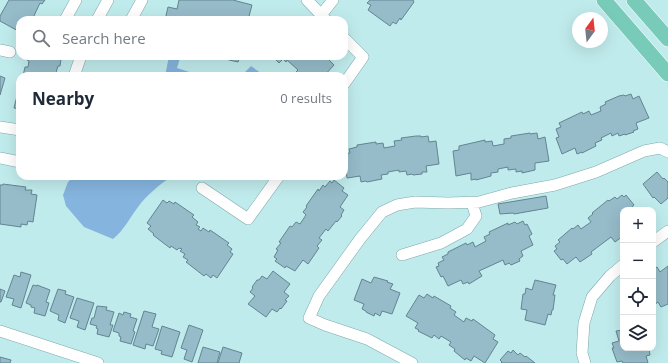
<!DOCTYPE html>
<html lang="en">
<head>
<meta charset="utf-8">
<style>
  body { margin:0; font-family:"Open Sans",sans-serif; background:#f2f2f3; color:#1f2937 }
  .controls { position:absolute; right:12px; bottom:12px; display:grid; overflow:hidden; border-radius:8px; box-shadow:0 4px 16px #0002 }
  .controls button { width:36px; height:36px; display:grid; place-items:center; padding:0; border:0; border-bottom:1px solid #e0e1e3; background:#fff; color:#1f2937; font:20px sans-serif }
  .compass { position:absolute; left:572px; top:12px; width:36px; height:36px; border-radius:50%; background:#fff; box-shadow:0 4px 16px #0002; rotate:15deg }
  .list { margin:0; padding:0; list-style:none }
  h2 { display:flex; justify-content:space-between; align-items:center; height:52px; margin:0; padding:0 16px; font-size:17px }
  h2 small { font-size:13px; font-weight:400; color:#747a83 }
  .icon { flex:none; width:22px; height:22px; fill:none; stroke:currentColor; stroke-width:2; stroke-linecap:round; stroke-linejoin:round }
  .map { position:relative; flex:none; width:668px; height:363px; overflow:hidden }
  .search { position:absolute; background:#fff; box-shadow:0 4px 16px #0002; left:16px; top:16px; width:332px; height:44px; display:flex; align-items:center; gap:10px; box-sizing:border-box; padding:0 14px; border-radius:12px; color:#747a83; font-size:15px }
  .panel { position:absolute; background:#fff; box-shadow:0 4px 16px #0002; left:16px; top:72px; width:332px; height:108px; border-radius:12px }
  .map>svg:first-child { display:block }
</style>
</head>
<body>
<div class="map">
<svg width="668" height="363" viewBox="0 0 668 363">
  <rect width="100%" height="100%" fill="#c0ebec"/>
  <path fill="#85b4de" d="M169,56l11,2 -3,10 25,8h-37z
    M251,66l14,10h-24z
    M74,176h98c-13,9 -25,19 -34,31 -9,12 -14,23 -25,32l-29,-12 -18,-21 -3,-11 5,-13z"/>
  <path fill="#96bbc9" stroke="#628592" d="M9,0h36l-3,4 -2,-1 -8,17h-12v12l-20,-11v-5z
    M179,0h54l19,5 -4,15h-83l3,-13 9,2z
    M370,0h43l1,2 -13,18 -1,-2 -4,6 -3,-2 -3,4 -22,-16 3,-5 -4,-2z
    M28,56h31v2l2,1 -1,7h-2l-3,10h-35h3l2,-9h3l1,-6 -2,-1z
    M212,56h28l-2,6z
    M272,56h57l1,1 -2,2 6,6 -10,11h-28l2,-2 -2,-2 2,-2 -11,-10 -1,2 -3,-3 -4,4z
    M0,76l5,2 -5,17z
    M19,88l1,1v20l-6,-1z
    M631,94l2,5 6,-3 10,22 -13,5 2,6 -5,2 1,1 -9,3v-1l-6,2 -1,-3 -6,3 -1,-3 -10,5 1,2 -7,3 1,3 -14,7v-1l-5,2 -2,-6 -13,6 -6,-16 3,-1 -3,-8 5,-2 -2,-4 23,-11 1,2 6,-3 2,4 10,-4 -1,-4 6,-3 -1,-2 14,-6 5,-1 1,1z
    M530,133v1l7,-1 1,6 7,-2 4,24 -14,2v7l-13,3v-2l-6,1v-3l-8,1v-3l-10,2v3l-7,1v3l-15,4v-1l-5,1v-7l-15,3 -3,-25 6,-1v-4l26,-6v2l7,-1 1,5 11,-2v-5l7,-1v-2z
    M416,136h5v1l7,-1 1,6 7,-1 3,23 -13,2 1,6h-5v2l-9,1 -1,-1 -5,1 -1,-4 -7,1v-2l-11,2v2l-7,1 1,4 -15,3 -1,-1 -5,1 -1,-6 -13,2 -3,-24 6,-1 -1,-4 8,-2v-2l19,-3v2l7,-1 1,5 11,-2 -1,-5 8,-1 -1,-2z
    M657,172l6,7 1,-1 4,4v16l-7,6 -7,-7 -1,1 -10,-14z
    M334,180l10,8 -2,3 6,4 -8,12 4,3 -3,5 1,1 -5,6 -1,-1 -8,10 -2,-2 -7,9 3,2 -5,6 2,2 -11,16 -5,-4 -8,11 -9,-5 -1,2 -10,-7 2,-2 -3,-2 4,-7 -2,-1 5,-6 -2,-1 11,-16 2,1 4,-5 4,2 6,-9 -3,-3 4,-5 -1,-1 12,-17 1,2 4,-6 2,2 5,-6 2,2z
    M3,184l23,3 -1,3h7l-1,4 6,1 -4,27 -5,-1 -1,4 -6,-1v3l-21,-3v-39h3z
    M622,195l2,2 2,-2 8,10 -2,2 2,3h-11v26l-8,6 -4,-5 -20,15 1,2 -12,8 -4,-5 -9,7 -4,-5 -2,1 -7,-9 3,-2 -2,-3 5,-4 -2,-2 14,-12 1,1 5,-4 3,4 10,-7 -3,-4 5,-4 -1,-1 16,-13 1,1 6,-4 2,2z
    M546,196l2,12 -34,6 -1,-1 -13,1 -2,-10z
    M163,200l4,3 2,-2 5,3 1,-2 19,13 -2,2 6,5 -2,3 4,2 -2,2 3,2 2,-3 6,4 1,-2 19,13 -2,2 5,4 -2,3 3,2 -16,24 -4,-3 -2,3 -5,-4 -2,2 -18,-14 2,-2 -5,-3 2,-3 -5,-3 2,-2 -3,-1 -2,2 -6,-4 -1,2 -17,-13 1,-1 -6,-5 3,-3 -4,-3z
    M523,221l2,4 2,-1 5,10 -3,2 4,9 -12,6 2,5 -4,3 1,2 -9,4 -2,-2 -4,2 -2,-5 -24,11 3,5 -13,8 -1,-2 -5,2 -2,-4 -13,6 -5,-10 -2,1 -5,-10 3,-1 -1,-3 6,-3 -2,-3 6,-3v-2l18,-9 1,2 6,-3 2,5 11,-6 -2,-4 6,-3 -1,-2 19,-9v2l7,-3 2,2z
    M668,266v38l-7,3 -3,-5 -5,4v-37l4,-2 3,5z
    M273,271l17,13 -6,8 5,4 -4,4 2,1 -6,8 -1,-1 -3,4 -5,-3 -6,8 -18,-13 7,-8 -5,-4 3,-4 -1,-1 5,-7h2l3,-4 5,3z
    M21,272l10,3 -10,33 -9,-3 2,-6 -8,-2 8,-22 6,2z
    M374,277l14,4 -1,1 6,2 -3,5 10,4 -8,21 -10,-3 -2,5 -5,-3 -1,3 -8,-4v-1l-4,-2 2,-5 -10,-4 8,-21 9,4z
    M535,280l21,5 -3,10h2l-2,15h-1l-1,5 -3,-1 -3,11 -20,-5 2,-10 -6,-1 2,-15h2l1,-6 6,2z
    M33,285l4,1v-1l13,5 -4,12 3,1 -4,13 -11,-3 1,-5 -4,-1v-2l-5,-2z
    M0,289l5,2 -4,11h-1z
    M58,289l8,2 -1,3 9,3 -9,26 -7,-3 1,-5 -9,-4z
    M427,294l6,4 1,-2 17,10 -1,2 6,4 -2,3 10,7 2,-4 6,3 1,-2 22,16 -2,4 5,3 -13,21 -11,-7 -3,5 -5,-3 -1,2 -11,-9 1,-2 -6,-4 2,-3 -10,-6 -2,3 -5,-4 -2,3 -14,-7 1,-1 -4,-2 3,-5 -12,-7 13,-21 5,3z
    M77,298l17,5 -9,27 -8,-3 2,-6 -9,-3z
    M97,306l10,1 -1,3 8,2 -4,13h3l-4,12 -12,-3 1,-5 -2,-1 1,-2 -7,-2 2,-6h2z
    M144,311l12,3 -4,13 7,2 -6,17 -7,-2 -1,5 -12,-4z
    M124,312l7,2 -1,3 7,2 -4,12 2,1 -4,12 -11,-3 1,-4 -2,-1v-3l-6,-2 6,-18 4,2z
    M189,325l14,5 -11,32 -8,-3 3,-9 -6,-2z
    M162,326l18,6 -8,25 -11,-3 1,-3 -7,-2z
    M623,330v18h27l-1,1 1,6 -4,1 2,7h-25l-1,-2 -5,1 -5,-14h2l-2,-5 7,-2 -3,-10z
    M203,347l17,5 -3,11h-19z
    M223,347l19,6 -3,10h-21z
    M513,350l5,5 2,-2 5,4 1,-1 9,7h-34l1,-1 -2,-2 8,-9 3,2z
    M0,357l11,3 -1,3h-10z"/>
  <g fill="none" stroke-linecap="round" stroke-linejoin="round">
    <defs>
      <path id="minor" d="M307,0l19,20
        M321,15l12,-15
        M65,20l11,-20
        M97,20l11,-20
        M131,20l11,-20
        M344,38l19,19 -19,27
        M0,50l10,2
        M74,76l7,-20
        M0,127l20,3
        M0,158l20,4
        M202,188l46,31 31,-43
        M653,242l15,-11
        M402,255l39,-12 26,-14 9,-13 -4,-13
        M0,331l98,32
        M412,363l-45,-24 -42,-14 -16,-7 10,-22 41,-57 22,-27 15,-7 18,-3 33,1 31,-1 33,-9 43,-8 41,-13 48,-21 16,-3 8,4
        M585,363l-3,-10 2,-30 8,-26 18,-21 13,-11"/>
      <path id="major" d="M604,0l64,74
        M634,0l34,39"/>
    </defs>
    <use href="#minor" stroke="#7fa8a8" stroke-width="12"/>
    <use href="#major" stroke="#fff" stroke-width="16"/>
    <use href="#minor" stroke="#fff" stroke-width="11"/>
    <use href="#major" stroke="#79cbb9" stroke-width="15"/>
  </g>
</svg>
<div class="controls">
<button>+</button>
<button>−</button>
<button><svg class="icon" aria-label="locate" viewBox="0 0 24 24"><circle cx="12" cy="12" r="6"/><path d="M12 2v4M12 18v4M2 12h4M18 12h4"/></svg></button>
<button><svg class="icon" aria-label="layers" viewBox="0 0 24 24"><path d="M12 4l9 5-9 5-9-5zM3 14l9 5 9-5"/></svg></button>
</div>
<svg class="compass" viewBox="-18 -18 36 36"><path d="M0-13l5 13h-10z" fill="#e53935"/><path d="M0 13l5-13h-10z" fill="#747a83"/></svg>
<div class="search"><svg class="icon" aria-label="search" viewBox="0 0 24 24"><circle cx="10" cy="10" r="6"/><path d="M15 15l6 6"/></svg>Search here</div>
<section class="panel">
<h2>Nearby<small>0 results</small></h2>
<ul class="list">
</ul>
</section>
</div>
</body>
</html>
